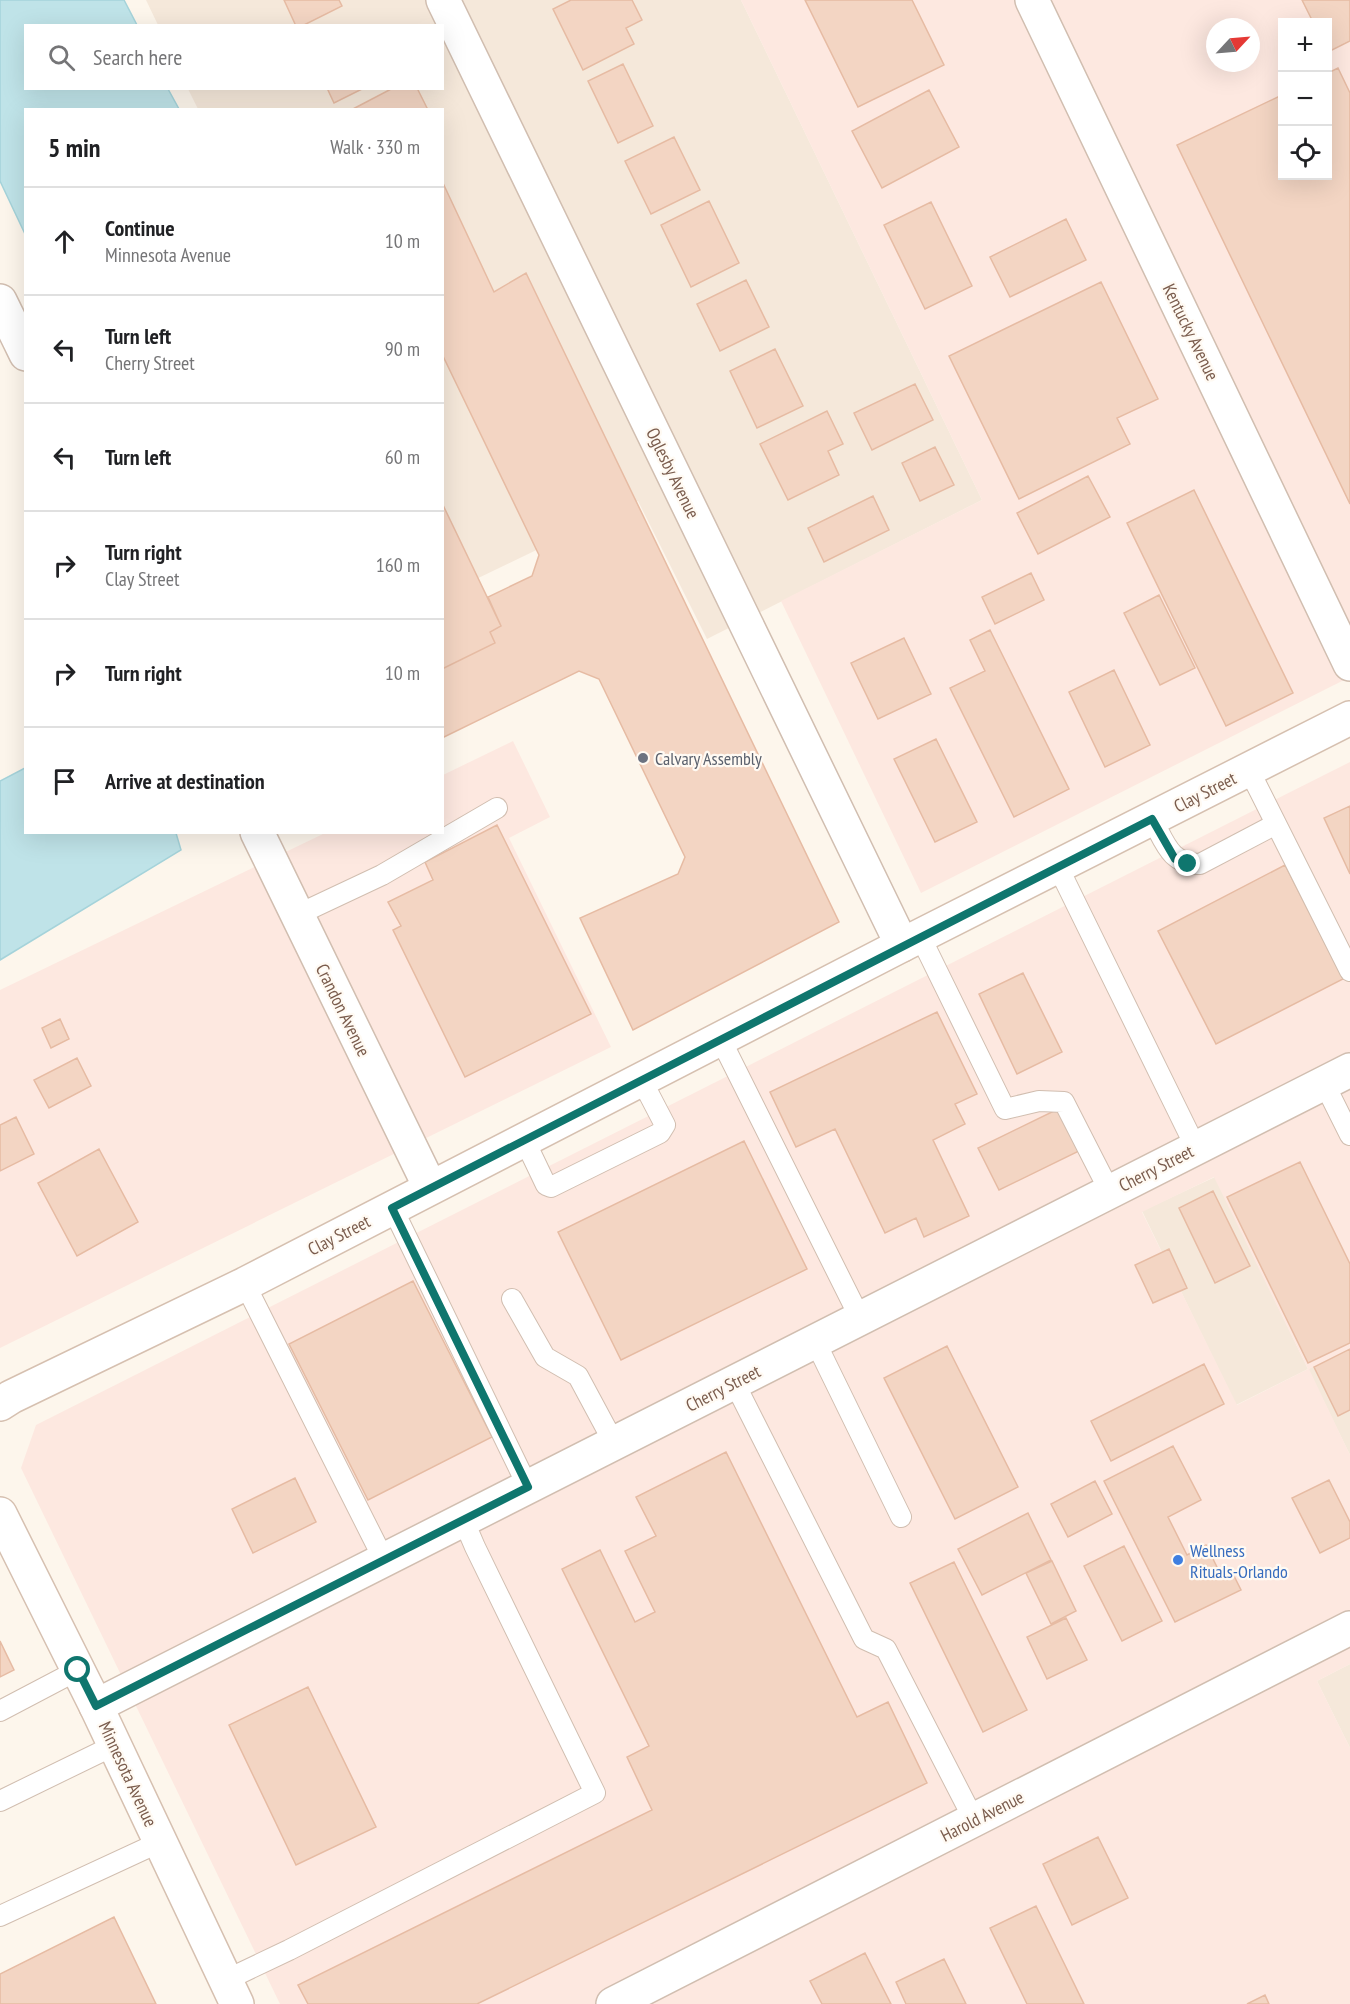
<!DOCTYPE html>
<html lang="en">
<head>
<meta charset="utf-8">
<style>
  body { margin:0; font-family:"PT Sans Narrow",sans-serif; background:#f6f6f6; color:#202124 }
  .controls { position:absolute; right:18px; top:18px; display:grid; overflow:hidden; border-radius:0px; box-shadow:0 6px 24px #0002 }
  .controls button { width:54px; height:54px; display:grid; place-items:center; padding:0; border:0; border-bottom:2px solid #e0e0e0; background:#fff; color:#202124; font:30px sans-serif }
  .compass { position:absolute; left:1206px; top:18px; width:54px; height:54px; border-radius:50%; background:#fff; box-shadow:0 6px 24px #0002; rotate:64deg }
  .stop { position:absolute; width:18px; height:18px; margin:-14px; border:4px solid #0f766e; border-radius:50%; background:#fff }
  .stop.end { background:#0f766e; border-color:#fff; box-shadow:0 2px 6px #0008 }
  .list { margin:0; padding:0; list-style:none }
  h2 { display:flex; justify-content:space-between; align-items:center; height:78px; margin:0; padding:0 24px; font-size:26px }
  h2 small { font-size:20px; font-weight:400; color:#757577 }
  .list li { display:grid; grid-template-columns:39px 1fr auto; gap:18px; align-items:center; box-sizing:border-box; height:108px; padding:0 24px; border-top:2px solid #e0e0e0 }
  .list b { display:block; font-size:22px; white-space:nowrap }
  .list p { margin:0; font-size:20px; white-space:nowrap; color:#757577 }
  .list em { font-size:20px; font-style:normal; color:#757577 }
  .icon { flex:none; width:33px; height:33px; fill:none; stroke:currentColor; stroke-width:2; stroke-linecap:round; stroke-linejoin:round }
  .map { position:relative; flex:none; width:1350px; height:2004px; overflow:hidden }
  .search { position:absolute; background:#fff; box-shadow:0 6px 24px #0002; left:24px; top:24px; width:420px; height:66px; display:flex; align-items:center; gap:15px; box-sizing:border-box; padding:0 21px; border-radius:0px; color:#757577; font-size:22px }
  .panel { position:absolute; background:#fff; box-shadow:0 6px 24px #0002; left:24px; top:108px; width:420px; height:726px; border-radius:0px }
  .map>svg:first-child { display:block }
</style>
</head>
<body>
<div class="map">
<svg width="1350" height="2004" viewBox="0 0 1350 2004">
  <rect width="100%" height="100%" fill="#fdf6ec"/>
  <path fill="#f5e8da" d="M146,0h595l241,500 -275,139 -69,-138 -195,94 -1,-485 -244,-1 -10,-20 254,-1v-62l-284,-1z
    M1215,1177l93,192 42,-20v106l-42,-86 -72,36 -94,-194z
    M1350,1664v84l-33,-67z"/>
  <path fill="#fde8e0" fill-rule="evenodd" d="M741,0h609v677l-429,216 -140,-292 201,-101zM1282,22h46v154h-46zM1215,27h36v36h-36z
    M513,741l37,76 -41,21 102,209 -611,301v-358l325,-157 117,-1 1,-57z
    M1350,762v587l-41,20 41,86v209l-33,17 33,67v256h-1070l-259,-536 15,-43zM1214,1177l94,192 -71,36 -95,-193z"/>
  <path fill="#bfe3e8" stroke="#a5d3da" stroke-width="1.5" d="M0,0h124l13,25 -111,1v62l142,1 11,20 -153,1 -1,124 -25,-53z
    M25,768l1,64 150,1 5,17 -181,110v-179z"/>
  <path fill="#f3d5c3" stroke="#e6bba3" stroke-width="1.5" d="M284,0h55l3,6 -40,20h-6z
    M571,0h61l10,20 -16,8 8,16 -51,26 -30,-61z
    M805,0h107l32,65 -86,42z
    M1302,0h48v41l-22,11v-30h-15z
    M623,64l30,62 -35,17 -30,-62z
    M1338,68l12,25v411l-173,-359 105,-50v81h46v-103z
    M327,88h37l-30,15z
    M393,88h24l11,22h-77z
    M929,90l30,57 -77,41 -30,-57z
    M674,137l26,53 -49,24 -26,-53z
    M442,181l52,111 32,-19 313,649 -206,108 -53,-112 98,-44 7,-17 -86,-178 -20,-8 -137,67v-69l53,-26 -5,-11 11,-6 -13,-29 44,-21 7,-21 -97,-201z
    M709,201l30,62 -48,24 -30,-62z
    M931,202l41,84 -47,23 -41,-84z
    M1066,219l20,41 -76,37 -20,-40z
    M746,280l23,47 -49,24 -23,-47z
    M1101,282l57,117 -41,19 13,26 -111,55 -70,-143z
    M775,349l28,57 -46,22 -27,-57z
    M915,384l18,36 -61,30 -18,-37z
    M827,411l16,33 -15,7 11,24 -51,25 -28,-56z
    M935,447l19,38 -34,16 -18,-38z
    M1088,476l22,41 -72,37 -21,-41z
    M1194,490l99,203 -67,33 -99,-203z
    M873,496l16,34 -65,32 -16,-34z
    M442,503l59,123 -11,6 5,11 -53,26z
    M1031,573l13,27 -49,24 -13,-27z
    M1159,595l36,73 -35,17 -36,-72z
    M990,630l79,159 -55,28 -64,-129 35,-17 -15,-31z
    M904,638l27,56 -53,25 -27,-56z
    M1114,670l36,75 -45,22 -36,-75z
    M936,739l41,83 -42,20 -41,-83z
    M1350,806v68l-26,-56z
    M497,825l94,189 -126,63 -72,-147 8,-4 -13,-24 45,-22 -8,-18z
    M1285,865l58,114 -127,65 -58,-113z
    M1023,973l39,79 -45,22 -38,-80z
    M937,1012l40,82 -22,10 10,20 -32,16 36,76 -45,21 -8,-19 -31,15 -50,-104 -39,18 -26,-55z
    M60,1019l9,20 -18,9 -9,-20z
    M77,1058l14,28 -42,22 -15,-28z
    M1058,1109l21,42 -80,39 -21,-42z
    M16,1117l18,37 -34,17v-46z
    M744,1141l63,128 -186,91 -63,-128z
    M99,1149l39,73 -61,34 -39,-73z
    M1300,1162l50,102v79l-42,20 -81,-166z
    M1213,1191l37,75 -35,17 -36,-75z
    M1169,1249l18,39 -34,15 -18,-38z
    M413,1281l79,156 -124,63 -79,-156z
    M947,1346l71,141 -63,32 -71,-141z
    M1350,1349v61l-12,6 -24,-49z
    M1204,1364l20,40 -113,57 -20,-40z
    M1173,1446l28,54 -33,17 19,38 19,-10 16,32 10,-5 9,18 -66,32 -71,-141z
    M726,1452l131,265 31,-15 39,81 -450,221h-169l-10,-19 354,-175 -25,-53 22,-11 -87,-177 38,-19 35,72 20,-10 -30,-61 31,-15 -20,-39z
    M295,1478l21,44 -63,31 -21,-44z
    M1329,1480l21,42v16l-30,15 -28,-55z
    M1095,1481l17,33 -44,23 -17,-33z
    M1028,1513l23,47 -69,35 -24,-46z
    M1124,1546l38,75 -40,20 -38,-75z
    M1052,1561l24,50 -25,13 -25,-51z
    M954,1562l73,148 -44,22 -73,-149z
    M1066,1618l21,42 -40,19 -20,-42z
    M0,1641l14,29 -14,7z
    M308,1687l68,140 -80,38 -67,-140z
    M1098,1837l30,61 -56,27 -29,-61z
    M1036,1906l48,98h-57l-37,-76z
    M114,1917l42,87h-156v-30z
    M865,1953l26,51h-69l-12,-23z
    M944,1959l22,45h-60l-10,-22z
    M1265,1995l4,9h-22z"/>
  <g fill="none" stroke-linecap="round" stroke-linejoin="round">
    <defs>
      <path id="lane" d="M1249,770l101,201
        M1152,819c13,23 18,46 48,45l76,-40
        M1058,867l138,281
        M297,915l85,-40 115,-67
        M920,936l85,173 34,-8 25,1 46,90
        M720,1038l140,280
        M1324,1083l26,52
        M524,1139l22,46 5,2 109,-54 5,-8 -24,-46
        M392,1207l136,280
        M245,1284l139,276
        M512,1299l33,58 33,19 36,67
        M815,1341l86,176
        M734,1382l130,257 22,10 88,171
        M0,1711l78,-41
        M0,1801l115,-56
        M0,1916l160,-74
        M226,1980l63,-30 306,-157 -120,-246 -12,-28"/>
      <path id="street" d="M443,0l459,945
        M1032,0l318,664
        M0,301l26,53
        M257,832l173,355
        M96,1706l1254,-636
        M613,2004l737,-376"/>
      <path id="secondary" d="M0,1404l11,-7 234,-113 657,-339 448,-227
        M0,1514l96,192 141,298"/>
    </defs>
    <use href="#lane" stroke="#d1beb0" stroke-width="22"/>
    <use href="#street" stroke="#d1beb0" stroke-width="36"/>
    <use href="#secondary" stroke="#d6c0b0" stroke-width="36"/>
    <use href="#lane" stroke="#fff" stroke-width="20"/>
    <use href="#street" stroke="#fff" stroke-width="33"/>
    <use href="#secondary" stroke="#fff" stroke-width="33"/>
  </g>
  <g fill="none" stroke-linecap="round" stroke-linejoin="round">
    <path stroke="#0f766e" stroke-width="8" d="M78,1670l18,36 432,-219 -136,-279 760,-389 23,40 13,5"/>
  </g>
  <circle fill="#6b7280" stroke="#fffaf3" stroke-width="2" cx="643" cy="758" r="6"/>
  <circle fill="#3f7fe0" stroke="#fffaf3" stroke-width="2" cx="1178" cy="1560" r="6"/>
  <g text-anchor="middle" dominant-baseline="central" stroke-width="4.5" stroke-linejoin="round" paint-order="stroke">
    <g font-size="18" fill="#7a5c4d" stroke="#fffaf3">
      <text transform="translate(1191 332) rotate(64)">Kentucky Avenue</text>
      <text transform="translate(673 473) rotate(64)">Oglesby Avenue</text>
      <text transform="translate(1205 792) rotate(-27)">Clay Street</text>
      <text transform="translate(343 1010) rotate(64)">Crandon Avenue</text>
      <text transform="translate(1156 1168) rotate(-27)">Cherry Street</text>
      <text transform="translate(339 1235) rotate(-27)">Clay Street</text>
      <text transform="translate(723 1388) rotate(-27)">Cherry Street</text>
      <text transform="translate(128 1774) rotate(65)">Minnesota Avenue</text>
      <text transform="translate(982 1816) rotate(-27)">Harold Avenue</text>
    </g>
    <g font-size="18" fill="#5b616d" stroke="#fffaf3" text-anchor="start">
      <text x="655" y="758">Calvary Assembly</text>
    </g>
    <g font-size="18" fill="#366cbe" stroke="#fffaf3" text-anchor="start">
      <text x="1190" y="1550">Wellness<tspan x="1190" dy="21">Rituals-Orlando</tspan></text>
    </g>
  </g>
</svg>
<div class="controls">
<button>+</button>
<button>−</button>
<button><svg class="icon" aria-label="locate" viewBox="0 0 24 24"><circle cx="12" cy="12" r="6"/><path d="M12 2v4M12 18v4M2 12h4M18 12h4"/></svg></button>
</div>
<svg class="compass" viewBox="-18 -18 36 36"><path d="M0-13l5 13h-10z" fill="#e53935"/><path d="M0 13l5-13h-10z" fill="#757577"/></svg>
<div class="stop" style="left:78px;top:1670px"></div>
<div class="stop end" style="left:1188px;top:864px"></div>
<div class="search"><svg class="icon" aria-label="search" viewBox="0 0 24 24"><circle cx="10" cy="10" r="6"/><path d="M15 15l6 6"/></svg>Search here</div>
<section class="panel">
<h2>5 min<small>Walk · 330 m</small></h2>
<ul class="list">
<li><svg class="icon" aria-label="ahead" viewBox="0 0 24 24"><path d="M12 20V5M6 11l6-6 6 6"/></svg><div><b>Continue</b><p>Minnesota Avenue</p></div><em>10 m</em></li>
<li><svg class="icon" aria-label="left" viewBox="0 0 24 24"><path d="M17 20v-9H6M10 6l-5 5 5 5"/></svg><div><b>Turn left</b><p>Cherry Street</p></div><em>90 m</em></li>
<li><svg class="icon" aria-label="left" viewBox="0 0 24 24"><path d="M17 20v-9H6M10 6l-5 5 5 5"/></svg><div><b>Turn left</b></div><em>60 m</em></li>
<li><svg class="icon" aria-label="right" viewBox="0 0 24 24"><path d="M7 20v-9h11M14 6l5 5-5 5"/></svg><div><b>Turn right</b><p>Clay Street</p></div><em>160 m</em></li>
<li><svg class="icon" aria-label="right" viewBox="0 0 24 24"><path d="M7 20v-9h11M14 6l5 5-5 5"/></svg><div><b>Turn right</b></div><em>10 m</em></li>
<li><svg class="icon" aria-label="arrive" viewBox="0 0 24 24"><path d="M6 21V4h12l-3 4 3 4H6"/></svg><div><b>Arrive at destination</b></div></li>
</ul>
</section>
</div>
</body>
</html>
